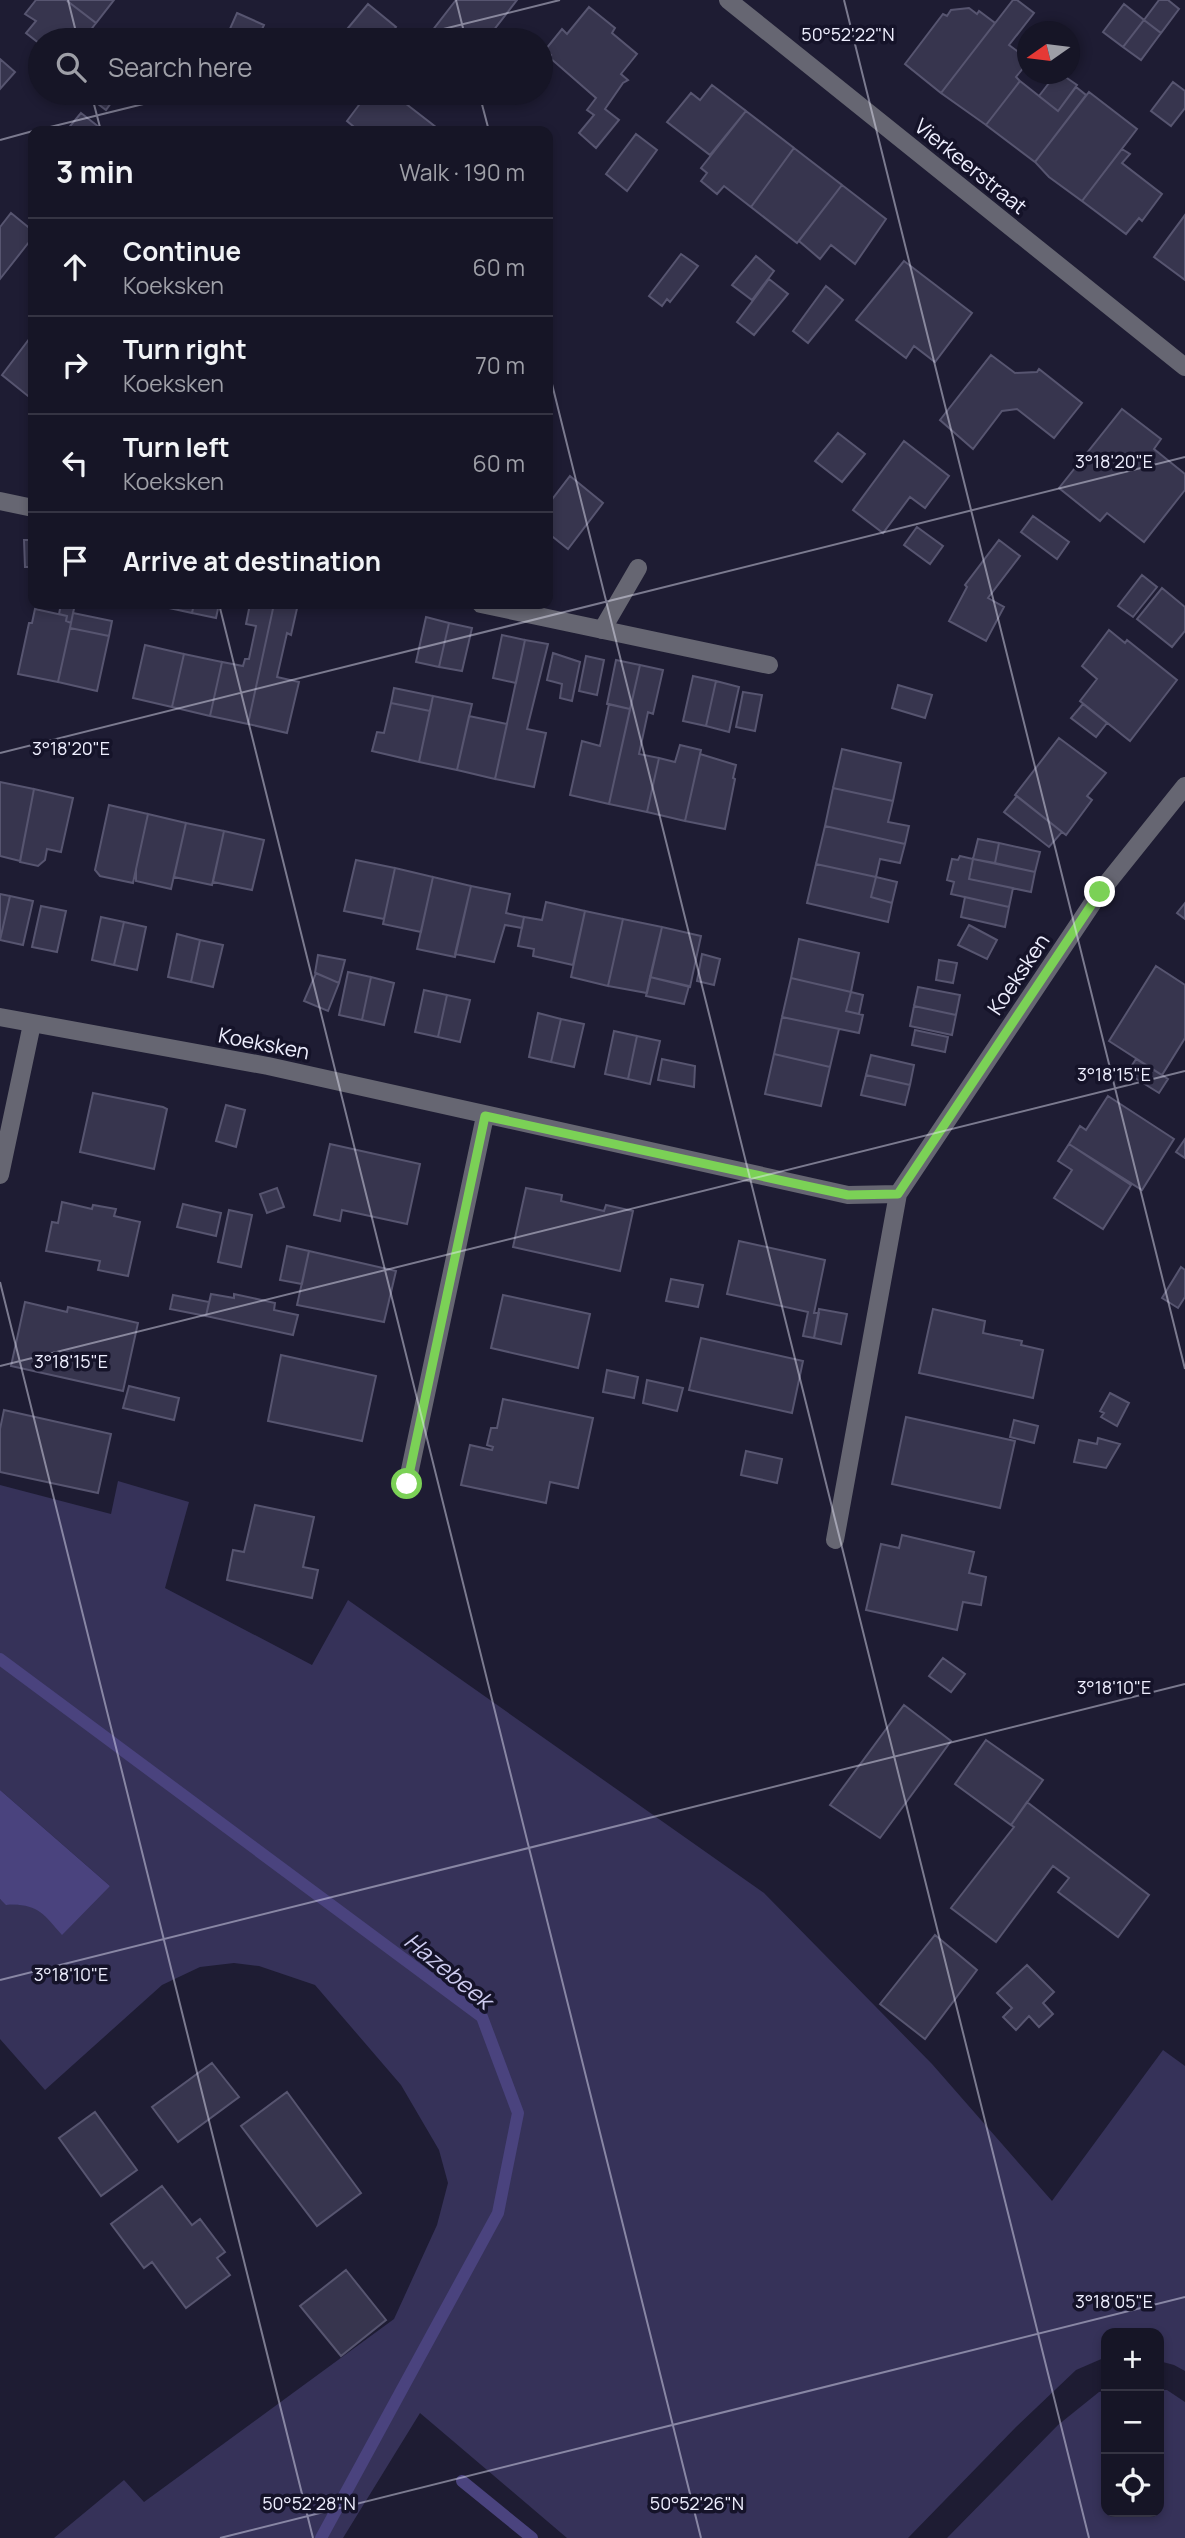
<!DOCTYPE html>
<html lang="en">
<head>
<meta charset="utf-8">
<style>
  body { margin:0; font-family:Manrope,sans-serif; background:#232232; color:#f1f3f6 }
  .controls { position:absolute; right:21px; bottom:21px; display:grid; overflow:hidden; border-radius:14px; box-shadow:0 4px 10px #0003 }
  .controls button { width:63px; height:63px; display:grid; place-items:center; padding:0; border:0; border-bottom:2px solid #353443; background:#161526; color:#f1f3f6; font:35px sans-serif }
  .compass { position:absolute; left:1017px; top:21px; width:63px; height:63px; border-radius:50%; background:#161526; box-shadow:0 4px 10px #0003; rotate:256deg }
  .stop { position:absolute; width:21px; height:21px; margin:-16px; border:5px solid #7bd156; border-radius:50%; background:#fff }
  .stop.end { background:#7bd156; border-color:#fff; box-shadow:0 2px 7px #0008 }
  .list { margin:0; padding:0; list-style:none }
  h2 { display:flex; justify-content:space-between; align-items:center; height:91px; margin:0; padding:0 28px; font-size:30px }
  h2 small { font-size:23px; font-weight:400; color:#9e9fa7 }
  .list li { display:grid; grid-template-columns:46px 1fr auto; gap:21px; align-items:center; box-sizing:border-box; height:98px; padding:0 28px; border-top:2px solid #353443 }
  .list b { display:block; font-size:26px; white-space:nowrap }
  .list p { margin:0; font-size:23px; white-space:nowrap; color:#9e9fa7 }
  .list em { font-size:23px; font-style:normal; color:#9e9fa7 }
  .icon { flex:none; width:38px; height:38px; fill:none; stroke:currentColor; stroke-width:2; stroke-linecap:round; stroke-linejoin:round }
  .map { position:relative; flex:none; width:1185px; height:2538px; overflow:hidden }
  .search { position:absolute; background:#161526; box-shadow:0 4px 10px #0003; left:28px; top:28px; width:525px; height:77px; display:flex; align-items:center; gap:18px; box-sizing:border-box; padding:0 24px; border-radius:38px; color:#9e9fa7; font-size:26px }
  .panel { position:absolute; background:#161526; box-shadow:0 4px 10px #0003; left:28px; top:126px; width:525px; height:483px; border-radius:14px }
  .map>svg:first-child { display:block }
</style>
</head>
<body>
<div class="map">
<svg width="1185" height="2538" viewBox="0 0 1185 2538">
  <rect width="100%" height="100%" fill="#1e1c33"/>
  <path fill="#363259" d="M118,1481l71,21 -24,86 147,77 36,-65 416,293 168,171 120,137 111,-151 22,16v305l-11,-6 -15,-4v-28h-53v24l-30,13 -60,57 -108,111h-341l-147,-125 -77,125h-289l70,-58 20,22 250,-183 43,-94 11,-42 -9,-33 -38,-65 -49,-57 -37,-43 -56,-19 -25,-3 -34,4 -38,18 -117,105 -45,-51v-140l7,6 17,-1 17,6 69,-24 -110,-96v-305l111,29z
    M1159,2390h8l18,12v136h-238l111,-113 41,-33 7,-1v121h53z"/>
  <path fill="#4a437e" d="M0,1790l110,96 -48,49c-19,-22 -25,-32 -56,-30l-6,-6z"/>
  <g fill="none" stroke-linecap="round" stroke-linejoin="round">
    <path stroke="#4a437e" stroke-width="12" d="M0,1659l482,358 36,96 -20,100 -177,325
      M462,2481l70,57"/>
  </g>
  <path fill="#37354e" stroke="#575570" stroke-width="2" d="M36,0h30l30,23 -13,17h-43v4l-14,-11 10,-12 -11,-7z
    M66,0h48l-18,23z
    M456,0h61l-31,40h-61z
    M1013,0h4l17,13 -25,32 19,14v3l-12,15 4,4 -34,44 -45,-32z
    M1159,0h9l11,9 -18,24 -17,-13z
    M368,4l28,23 -10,13h-48z
    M1124,4l20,16 -21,27 -20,-15z
    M589,7l26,21 -3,5 25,21 -16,20 7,6 -5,3 -18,26 14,11 -23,28 -17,-15 15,-18 -7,-5 9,-12 -47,-41 2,-2 -6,-5 17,-21 5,5z
    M969,8l8,6 2,-3 16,12 -54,70 -36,-29 38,-50 4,2 4,-6z
    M237,13l27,12 -7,15h-32z
    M1144,20l17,13 -20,27 -18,-13z
    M0,59l15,13 -15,17z
    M1056,74h5l16,11 -19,26 -19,-15z
    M1020,81l38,30 18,-24 10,8 -51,67 -49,-37z
    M1173,82l12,9v17l-14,18 -20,-15z
    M712,85l34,26 -36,44 -43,-33 24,-29 9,7z
    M1089,92l48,37 -55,72 -33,-24 -14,-15z
    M87,93h31l-12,17 -20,-15z
    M368,93h24l49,38h-90l3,-4 -7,-6z
    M746,111l48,37 -43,59 -27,-21 -7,8 -16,-13 6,-8 -6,-5z
    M81,113l23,18h-38z
    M636,134l21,16 -30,41 -21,-17z
    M794,148l48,37 -45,58 -46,-36z
    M1122,149l8,5 -8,9 40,31 -20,27 -3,-3 -13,16 -44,-33z
    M842,185l44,34 -31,45 -24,-19 -11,14 -21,-18z
    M11,213l22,18v6l-33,42v-52z
    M1185,215v65l-31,-23z
    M681,254l17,12 -28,36 -3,-3 -5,7 -13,-10z
    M756,256l18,15 -22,29 -20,-15z
    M904,261l68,52 -37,49 -21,-16 -8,12 -50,-38z
    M769,279l19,15 -34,41 -17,-13z
    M826,286l17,14 -35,43 -15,-12z
    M33,334v66l-31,-25z
    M991,355l24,18 22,-1 2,-3 43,34 -28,35 -37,-29 -15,2 -29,38 -33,-29z
    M1122,409l39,30 -7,10 31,25v16l-41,52 -37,-29 -7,8 -41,-33z
    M838,433l27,21 -23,28 -27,-21z
    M904,441l45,35 -24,32 -15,-11 -27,36 -30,-23z
    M570,476l33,27 -35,46 -20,-16v-39l5,4z
    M1033,516l36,26 -12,17 -36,-27z
    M917,527l26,19 -13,18 -26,-19z
    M24,540h9v27h-8z
    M999,540l21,16 -32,42 16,9 -18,34 -37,-20 18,-34 -2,-2z
    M1142,575l15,12 -24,30 -15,-11z
    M1162,588l23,19v24l-13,16 -35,-28z
    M61,604h14l-4,19 -5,-2 1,-5 -8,-2z
    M170,604h24l-2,9 -23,-5z
    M194,604h25l-3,14 -24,-5z
    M250,604h24l-26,120 -38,-8 12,-54 21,4 2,-7h4l7,-33 -10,-2z
    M274,604h24l-7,31 -4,-2 -10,44 22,5 -12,51 -39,-9z
    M35,609l32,7 -1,5 5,2 -13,59 -40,-8 11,-51h3z
    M73,613l39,8 -3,15 -39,-8z
    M426,617l23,6 -10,44 -23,-5z
    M449,623l23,5 -10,43 -23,-4z
    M70,628l39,8 -12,55 -39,-9z
    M1109,630l16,13 2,-3 50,40 -47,61 -50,-40 17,-22 -15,-13z
    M502,635l23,5 -9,43 -23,-5z
    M525,640l23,4 -21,85 19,4 -12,54 -39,-8z
    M145,645l39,9 -12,53 -39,-9z
    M553,653l27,9 -8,39 -12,-3 2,-14 -15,-4z
    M184,654l38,8 -12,54 -38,-9z
    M586,656l18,4 -7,35 -18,-4z
    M616,660l24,5 -10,44 -23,-5z
    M640,665l23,5 -10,44 -5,-2 -9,42 20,4 -12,54 -38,-8z
    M693,676l23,5 -10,45 -23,-5z
    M716,681l23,6 -10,45 -23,-6z
    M898,685l34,10 -7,23 -33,-10z
    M394,688l39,8 -3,15 -39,-8z
    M743,692l19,3 -7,36 -19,-4z
    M433,696l39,8 -15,66 -38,-8z
    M391,703l39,8 -11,51 -47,-11 5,-19 7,1z
    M609,704l21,5 -21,95 -39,-9 12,-54 18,5z
    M1083,704l24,19 -11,14 -25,-19z
    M469,716l38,8 -12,55 -38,-9z
    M1059,738l47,35 -19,23 5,4 -26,35 -51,-40z
    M680,745l21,5 -16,71 -38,-9 12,-54 16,4z
    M842,749l59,14 -8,38 -60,-13z
    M700,754l36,11 -3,13 2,1 -10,50 -40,-8z
    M0,782l34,7 -14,72 -20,-5z
    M833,788l60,13 -5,21 21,4 -4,18 -80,-18z
    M34,789l39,9 -12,54 -14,-3 -2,11 -7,6 -18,-4z
    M1017,796l45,36 -13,15 -45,-35z
    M109,805l39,9 -15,69 -33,-7 -5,-6z
    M148,814l38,9 -15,66 -35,-8v-12z
    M186,823l38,8 -12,54 -38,-8z
    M825,826l80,18 -5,19 -20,-4 -4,18 -60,-13z
    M224,831l40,9 -12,50 -39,-8z
    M978,839l21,4 -4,20 -22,-4z
    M999,843l41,9 -5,20 -40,-9z
    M960,856l13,3 -4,20 44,9 -4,19 -58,-13 3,-12 -7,-2 5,-21 6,1z
    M973,859l62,13 -4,20 -62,-13z
    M356,860l39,8 -11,51 -40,-8z
    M816,864l60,13 -5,20 21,6 -4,19 -81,-19z
    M395,868l38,9 -12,55 -38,-8z
    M433,877l38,9 -16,71 -38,-8z
    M876,877l21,5 -5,21 -21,-6z
    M471,886l39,8 -4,19 18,4 -2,11 -17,-3 -11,37 -39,-8z
    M0,894l10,2 -10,44z
    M10,896l23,5 -10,44 -23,-5z
    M965,897l44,10 -4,20 -44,-10z
    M546,902l39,9 -12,54 -40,-9 1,-7 -16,-3 6,-29 18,3z
    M1185,903v16l-8,-6z
    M41,906l25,5 -9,41 -25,-5z
    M585,911l38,8 -15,67 -37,-9z
    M101,917l23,5 -10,43 -22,-5z
    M623,919l39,8 -15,66 -39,-7z
    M124,922l22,5 -9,43 -23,-5z
    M969,925l28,15 -10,19 -29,-14z
    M662,927l39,9 -11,51 -40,-10z
    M177,934l23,6 -9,42 -23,-5z
    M799,939l60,14 -8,39 -60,-14z
    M200,940l23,5 -10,42 -22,-5z
    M702,954l18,5 -6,26 -17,-4z
    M318,955l27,5 -6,23 -24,-10z
    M939,960l18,3 -4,20 -17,-3z
    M1156,966l29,19v53l-23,37 -53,-34z
    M348,972l23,5 -9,43 -23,-5z
    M316,973l23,10 -11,28 -24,-10z
    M371,977l23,6 -10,42 -22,-5z
    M650,977l39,9 -5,18 -38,-8z
    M791,978l60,14 -5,19 17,4 -4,18 -77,-16z
    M918,987l42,8 -4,20 -42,-9z
    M424,990l23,5 -9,42 -23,-5z
    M851,992l12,3 -4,19 -13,-3z
    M447,995l23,5 -10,42 -22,-5z
    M914,1006l42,9 -4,20 -42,-9z
    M538,1013l23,6 -10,43 -22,-5z
    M782,1017l57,12 -9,38 -56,-13z
    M561,1019l23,5 -10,43 -23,-5z
    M915,1030l33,7 -3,15 -33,-7z
    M614,1031l23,5 -9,43 -23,-5z
    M637,1036l23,5 -10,43 -22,-5z
    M774,1054l56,13 -9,39 -56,-12z
    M871,1055l43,10 -4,20 -44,-10z
    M662,1059l33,7 -1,21 -36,-7z
    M1136,1059l32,20 -9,14 -32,-20z
    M866,1075l44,10 -5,20 -44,-10z
    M93,1093l70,14 4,2 -13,60 -74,-17z
    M1108,1096l66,43 -32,51 -73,-46 11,-18 6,4z
    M226,1105l19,5 -9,37 -20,-6z
    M1185,1139v19l-9,-6z
    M330,1144l90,20 -13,60 -65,-14 -2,11 -26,-6z
    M1069,1144l62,41 -28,44 -49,-31 18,-28 -14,-9z
    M277,1188l7,19 -17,6 -7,-19z
    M526,1188l36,7 -1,6 43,10 2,-6 27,6 -13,60 -107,-24z
    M62,1202l30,7 1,-4 23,4 -2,7 26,6 -12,54 -30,-6 2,-9 -54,-10 6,-29 6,1z
    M183,1204l38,9 -5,23 -39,-9z
    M229,1210l23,5 -11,52 -23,-5z
    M739,1241l86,19 -11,53h5l-5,25 -11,-2 5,-24 -81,-18z
    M287,1246l22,5 -7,33 -22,-4z
    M309,1251l87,20 -12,51 -87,-17z
    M1181,1267l4,3v27l-7,11 -16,-10z
    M671,1279l32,6 -5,22 -32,-6z
    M211,1294l23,4v-4l41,9 -1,7 24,5 -5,20 -87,-19z
    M173,1295l36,7 -3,14 -36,-7z
    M503,1295l87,19 -12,54 -87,-20z
    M25,1302l42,10 1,-5 70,16 -15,68 -112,-25z
    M819,1309l28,5 -6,30 -27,-6z
    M933,1309l52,12 -2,12 39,8 -1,4 22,5 -10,48 -114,-25z
    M701,1338l102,23 -11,52 -103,-23z
    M281,1355l95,21 -14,65 -94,-20z
    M607,1370l31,7 -4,21 -31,-6z
    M647,1380l36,8 -6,23 -34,-8z
    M129,1386l50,12 -5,22 -51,-12z
    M1110,1393l19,10 -12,23 -16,-9 3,-4 -4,-2z
    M503,1399l90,19 -15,70 -28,-6 -4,21 -85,-18 9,-40 22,5 1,-3 -6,-2 4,-17h6z
    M4,1410l107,24 -13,59 -98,-21v-43z
    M906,1417l109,24 -15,67 -108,-24z
    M1014,1420l24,6 -4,17 -24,-6z
    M1098,1438l22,6 -14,24 -32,-6 5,-22 18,4z
    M746,1451l36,8 -5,24 -36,-8z
    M255,1505l59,12 -11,50 15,3 -6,28 -85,-18 6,-30 11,2z
    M902,1535l72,17 -5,21 17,4 -5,28 -18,-3 -6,28 -91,-20 15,-66 18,4z
    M943,1658l22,16 -14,18 -22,-16z
    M904,1705l47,36 -71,97 -50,-33z
    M986,1740l57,40 -32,45 -56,-41z
    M1027,1802l122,93 -31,42 -60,-45 11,-14 -16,-12 -57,76 -45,-34 63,-81 -3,-2z
    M935,1935l42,35 -52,69 -45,-35z
    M1027,1965l27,27 -11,11 10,11 -14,13 -10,-11 -13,14 -13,-13 9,-9 -15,-15z
    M212,2063l27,34 -61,45 -26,-35z
    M287,2092l74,101 -44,33 -76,-100z
    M95,2112l42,58 -36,26 -42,-58z
    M162,2186l30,39 8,-6 25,33 -8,6 13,17 -44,33 -34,-46 -8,6 -33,-44z
    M346,2270l40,50 -45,36 -41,-50z"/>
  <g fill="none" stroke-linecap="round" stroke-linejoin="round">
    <path stroke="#666672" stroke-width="18" d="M728,0l457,367
      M0,501l33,7
      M481,604l288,61
      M602,630l36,-62
      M0,1017l268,49 580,129 50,-1 202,-302 85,-106
      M0,1175l32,-151
      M407,1484l78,-368
      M835,1540l63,-346"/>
  </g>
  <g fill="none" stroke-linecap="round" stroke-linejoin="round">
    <path stroke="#7bd156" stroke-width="9" d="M407,1484l78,-368 363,79 50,-1 202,-302"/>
  </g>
  <path fill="none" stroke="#eeeefe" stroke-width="2" stroke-opacity="0.45" d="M68,0l10,40M456,0l10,40M844,0l341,1369M399,40l161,-40M91,93l10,38M479,93l10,38M34,131l154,-38M0,140l33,-9M548,368l541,2170M219,604l482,1934M0,753l1185,-296M0,1282l313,1256M0,1366l1185,-295M0,1980l1185,-296M220,2538l965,-241"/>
  <g text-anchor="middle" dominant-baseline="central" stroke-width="7" stroke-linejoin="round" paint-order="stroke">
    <g font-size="21" fill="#eeeefe" stroke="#151329">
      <text transform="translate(971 166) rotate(39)">Vierkeerstraat</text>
      <text transform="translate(1018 974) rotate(-56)">Koeksken</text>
      <text transform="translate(264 1043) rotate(11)">Koeksken</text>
    </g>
    <g font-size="23" font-style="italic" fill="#ceccf0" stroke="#151329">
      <text transform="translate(449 1970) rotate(39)">Hazebeek</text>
    </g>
  </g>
  <g font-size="18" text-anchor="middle" fill="#eeeefe" stroke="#151329" stroke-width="7" stroke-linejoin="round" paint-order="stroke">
    <text x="848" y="41">50°52'22"N</text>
    <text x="1114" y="468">3°18'20"E</text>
    <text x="71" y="755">3°18'20"E</text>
    <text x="1114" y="1081">3°18'15"E</text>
    <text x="71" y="1368">3°18'15"E</text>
    <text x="1114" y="1694">3°18'10"E</text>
    <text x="71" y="1981">3°18'10"E</text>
    <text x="1114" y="2308">3°18'05"E</text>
    <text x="309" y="2510">50°52'28"N</text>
    <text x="697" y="2510">50°52'26"N</text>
  </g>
</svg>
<div class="controls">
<button>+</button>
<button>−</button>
<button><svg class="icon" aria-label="locate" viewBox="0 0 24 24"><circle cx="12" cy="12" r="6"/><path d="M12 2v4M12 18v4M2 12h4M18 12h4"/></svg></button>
</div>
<svg class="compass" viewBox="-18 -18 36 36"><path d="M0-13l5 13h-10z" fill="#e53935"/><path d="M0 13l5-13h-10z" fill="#9e9fa7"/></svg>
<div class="stop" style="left:407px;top:1484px"></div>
<div class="stop end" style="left:1100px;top:892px"></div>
<div class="search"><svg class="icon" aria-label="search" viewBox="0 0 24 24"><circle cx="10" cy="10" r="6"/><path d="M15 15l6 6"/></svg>Search here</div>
<section class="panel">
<h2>3 min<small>Walk · 190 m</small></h2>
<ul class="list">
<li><svg class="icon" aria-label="ahead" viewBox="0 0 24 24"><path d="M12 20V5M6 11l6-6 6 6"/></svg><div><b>Continue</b><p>Koeksken</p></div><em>60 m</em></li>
<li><svg class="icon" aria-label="right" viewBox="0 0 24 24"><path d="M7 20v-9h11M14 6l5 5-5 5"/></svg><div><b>Turn right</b><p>Koeksken</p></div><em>70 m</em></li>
<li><svg class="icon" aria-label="left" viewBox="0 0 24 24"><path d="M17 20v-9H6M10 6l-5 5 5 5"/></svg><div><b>Turn left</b><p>Koeksken</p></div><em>60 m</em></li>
<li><svg class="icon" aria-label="arrive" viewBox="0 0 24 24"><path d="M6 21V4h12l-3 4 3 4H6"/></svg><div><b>Arrive at destination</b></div></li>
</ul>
</section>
</div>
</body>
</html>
